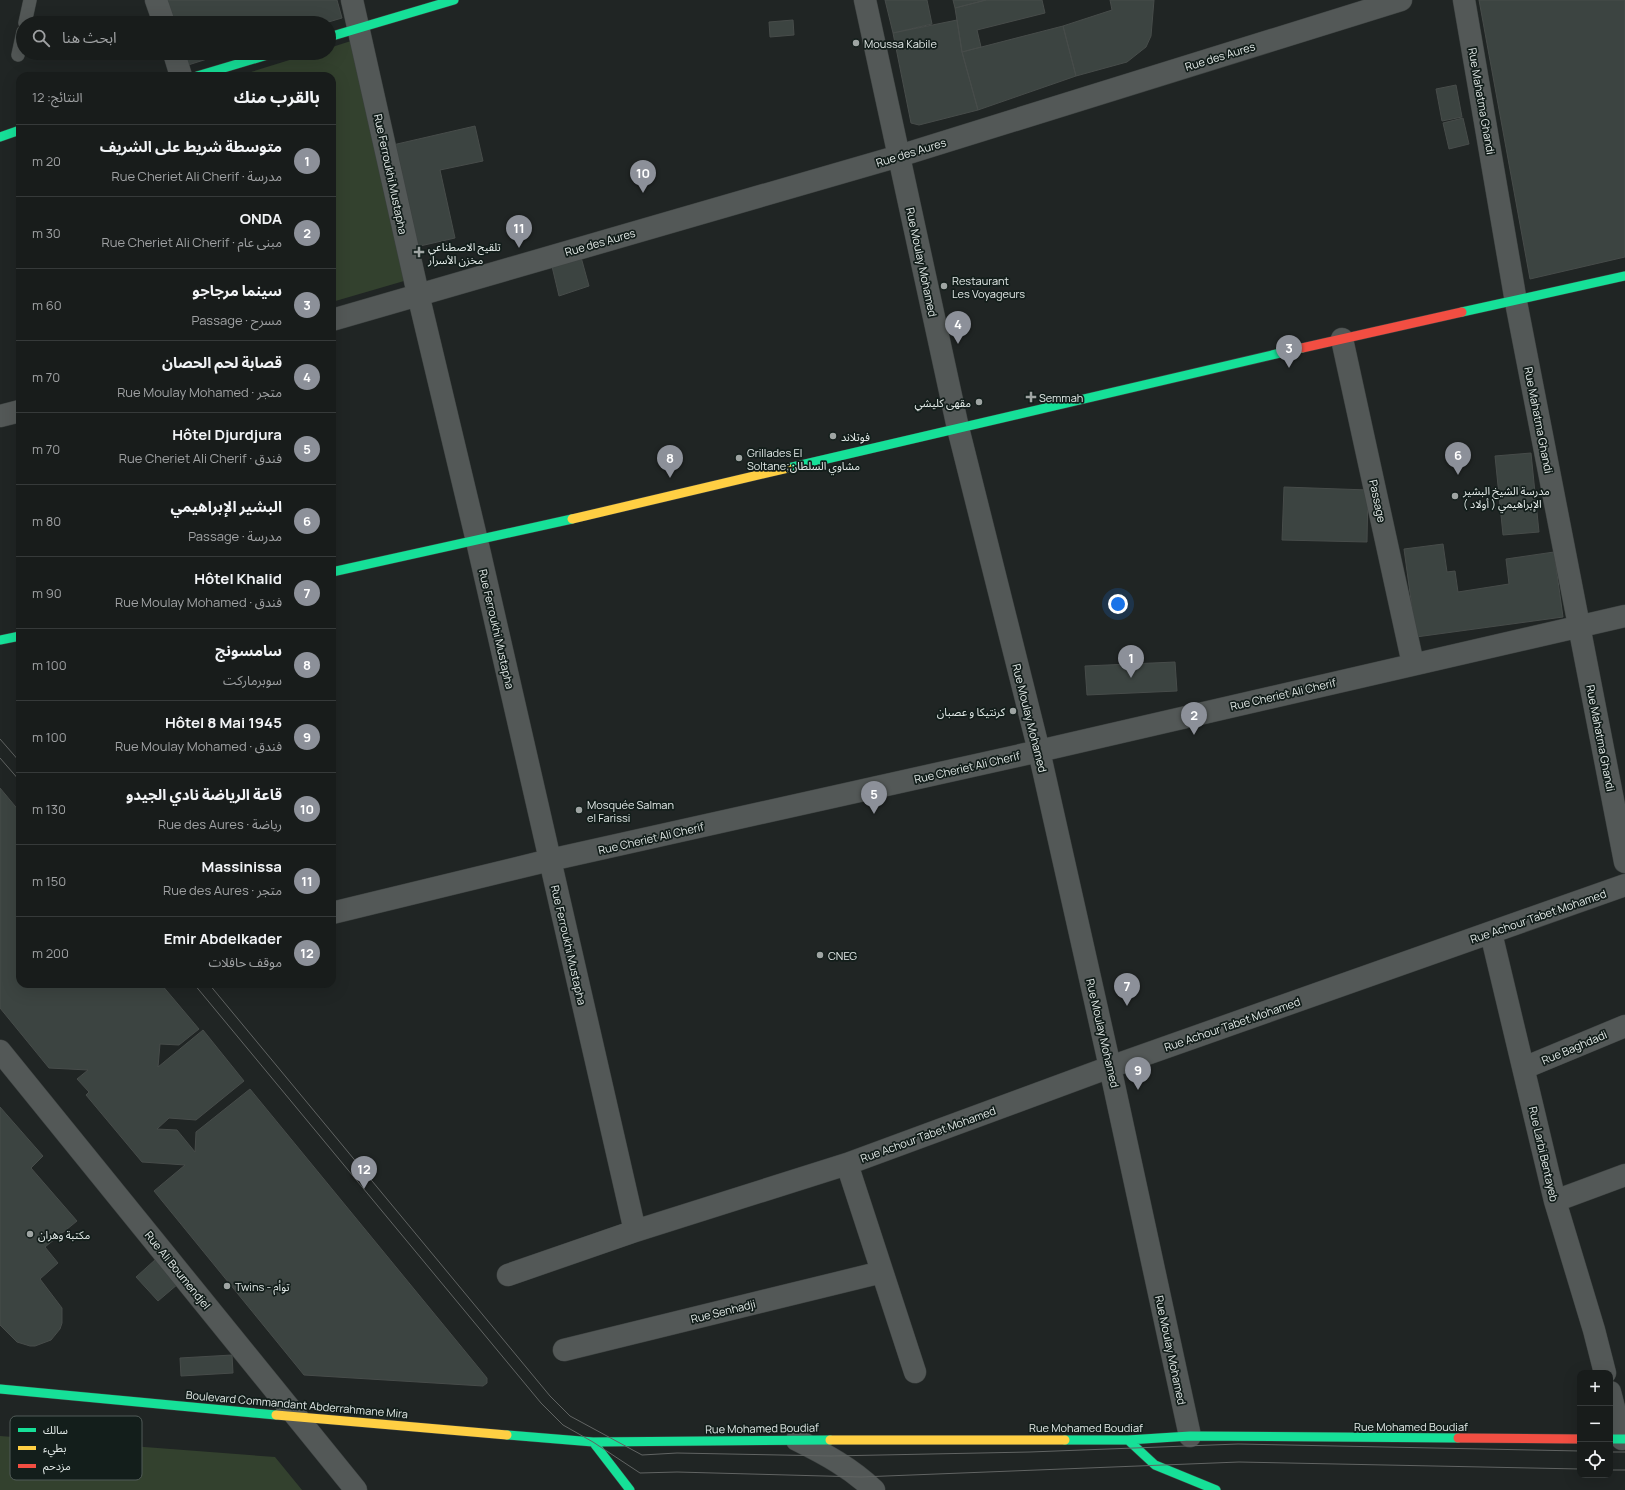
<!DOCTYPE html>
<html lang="ar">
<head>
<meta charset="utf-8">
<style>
  body { margin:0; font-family:Manrope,"Noto Sans Arabic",sans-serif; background:#212524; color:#f1f3f6; direction:rtl }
  .controls { position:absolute; right:12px; bottom:12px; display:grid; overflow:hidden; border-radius:8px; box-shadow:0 4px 16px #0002 }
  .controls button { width:36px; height:36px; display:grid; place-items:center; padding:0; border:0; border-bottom:1px solid #363a3a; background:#181c1b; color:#f1f3f6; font:20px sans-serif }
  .you { position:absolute; left:1118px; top:604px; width:14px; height:14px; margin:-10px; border:3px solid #fff; border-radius:50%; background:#1a73e8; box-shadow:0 0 0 6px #1a73e833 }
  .badge { display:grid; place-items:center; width:26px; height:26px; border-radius:50%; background:#8c9099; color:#fff; font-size:13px; font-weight:700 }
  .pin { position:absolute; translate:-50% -33px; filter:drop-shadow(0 1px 2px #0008) }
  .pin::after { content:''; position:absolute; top:21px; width:14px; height:12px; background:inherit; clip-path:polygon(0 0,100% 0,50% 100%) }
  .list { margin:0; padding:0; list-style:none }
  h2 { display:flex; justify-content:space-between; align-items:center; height:52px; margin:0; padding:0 16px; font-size:17px }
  h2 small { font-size:13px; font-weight:400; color:#9fa1a3 }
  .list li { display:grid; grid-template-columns:26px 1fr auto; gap:12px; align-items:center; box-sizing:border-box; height:72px; padding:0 16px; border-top:1px solid #363a3a }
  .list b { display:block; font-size:15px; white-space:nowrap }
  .list p { margin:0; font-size:13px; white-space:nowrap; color:#9fa1a3 }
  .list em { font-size:13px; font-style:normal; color:#9fa1a3 }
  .icon { flex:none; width:22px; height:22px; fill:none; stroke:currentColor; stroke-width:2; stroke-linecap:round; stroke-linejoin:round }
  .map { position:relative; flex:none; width:1625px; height:1490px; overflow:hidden; direction:ltr }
  .search { position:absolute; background:#181c1b; box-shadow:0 4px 16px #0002; left:16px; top:16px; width:320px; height:44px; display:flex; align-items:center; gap:10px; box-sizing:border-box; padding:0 14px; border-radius:22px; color:#9fa1a3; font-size:15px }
  .panel { position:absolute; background:#181c1b; box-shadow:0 4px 16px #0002; left:16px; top:72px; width:320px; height:916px; border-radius:12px; direction:rtl }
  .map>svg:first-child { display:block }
</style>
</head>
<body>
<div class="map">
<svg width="1625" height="1490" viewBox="0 0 1625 1490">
  <rect width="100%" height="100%" fill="#202524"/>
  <path fill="#33412e" d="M351,41l53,240 -72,21v-226h-94l74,-23h17v-5z
    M0,1436l275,21 27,33h-302z"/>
  <path fill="#3c4441" stroke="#474c4a" d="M164,0h173l5,18 -17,5h-154z
    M885,0h42l5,24 -39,9z
    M953,0h33l-31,8z
    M986,0h56l3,13 -68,17 4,17 -19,5 -7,-44z
    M1110,0h44l-3,36 -5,11 -19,15 -51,14 -13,-50 49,-16z
    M1479,0h146v257l-95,22z
    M793,20l1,15 -24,2 -1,-15z
    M957,20l5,32 16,58 -59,15 -8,-2 -18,-90z
    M1063,26l13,50 -98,34 -16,-58z
    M181,53h45l-41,13z
    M1456,85l6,32 -20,4 -6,-32z
    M1463,118l6,26 -20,5 -6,-26z
    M475,126l8,35 -43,9 15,68 -48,11 -23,-102z
    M579,250l10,36 -30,10 -9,-38z
    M1531,453l8,79 -36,3 -8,-79z
    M1284,487l84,3 -1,52 -85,-2z
    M1443,544l4,28 8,-1 3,21 51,-8 -3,-25 48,-7 9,65 -147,20 -12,-88z
    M1175,662l2,29 -90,4 -2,-29z
    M0,788l20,24v172h141l38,45 -20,16 -19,-1 -2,23 45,-37 41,51 -48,39 -27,-2 -12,11 20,1 18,22 1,-20 54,-43 237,289v5l-4,3 -179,-11 -150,-184 31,-26 -43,-3 -56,-67 3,-3 -12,-13 11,-9 -39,-2 -49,-60z
    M0,1107l43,49 -12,12 46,53 -32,26 13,16 -18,16 22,29v15l-2,6 -9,11 -16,6h-5l-13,-4 -17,-17z
    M156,1259l22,25 -20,17 -22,-24z
    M232,1355l1,18 -52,3 -1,-18z"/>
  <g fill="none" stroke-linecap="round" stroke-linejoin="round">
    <defs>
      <path id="lane" d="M25,23l5,-23
        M18,55l5,-23"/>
      <path id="street" d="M156,0l8,23
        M352,0l66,294 59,247 158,690
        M865,0l93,428 81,323 71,316 80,369
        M1464,0l52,302 109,560
        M174,53l7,23
        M332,320l567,-164 502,-156
        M1342,339l71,325
        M0,416l20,-5
        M332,913l218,-53 489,-109 586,-135
        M1491,933l64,268 39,129 11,43
        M0,1051l356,439
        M1524,1068l101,-42
        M847,1164l68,208
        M1555,1201l70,-26
        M508,1275l127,-44 212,-67 263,-97 515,-182
        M564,1350l318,-78
        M1610,1392l12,47
        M797,1440c28,14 54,28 77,50"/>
      <path id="fast" d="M329,37l125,-37
        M197,76l77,-23
        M0,137l20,-7
        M1462,312l163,-36
        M788,468l514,-120
        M332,572l240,-53
        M0,640l20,-4
        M0,1389l276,26
        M507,1435l86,7 237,-2
        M1610,1439h15
        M1065,1440h63l62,-4 268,2
        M1128,1440l27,25 61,25
        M593,1442l37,48"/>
      <path id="slow" d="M572,519l216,-51
        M276,1415l231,20
        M830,1440h235"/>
      <path id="jam" d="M1302,348l160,-36
        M1458,1438l122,1"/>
    </defs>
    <use href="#lane" stroke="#3d4241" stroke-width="14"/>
    <use href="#street" stroke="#3d4241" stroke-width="23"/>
    <use href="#fast" stroke="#3d4241" stroke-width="10"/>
    <use href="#slow" stroke="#3d4241" stroke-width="10"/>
    <use href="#jam" stroke="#3d4241" stroke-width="10"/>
    <use href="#lane" stroke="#535857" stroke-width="13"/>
    <use href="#street" stroke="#535857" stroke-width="22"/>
    <use href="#fast" stroke="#16e098" stroke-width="9"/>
    <use href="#slow" stroke="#ffcf43" stroke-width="9"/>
    <use href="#jam" stroke="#f24e42" stroke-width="9"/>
    <path stroke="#616463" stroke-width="1" d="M0,739l20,23
      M0,758l20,23
      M194,984l347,419 22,22 30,17 47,31 37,-1 184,5 378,-15 341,7
      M209,984l341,412 20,20 72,39 35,-2 154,3 199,-4 208,-8 342,7
      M1610,1452h15
      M1610,1470h15"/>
  </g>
  <g fill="#9fa5a3" stroke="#131e1b" stroke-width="1.5">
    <circle cx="856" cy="43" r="4"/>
    <path d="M417 246h4v4h4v4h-4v4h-4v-4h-4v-4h4z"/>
    <circle cx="944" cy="286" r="4"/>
    <path d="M1029 391h4v4h4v4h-4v4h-4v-4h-4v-4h4z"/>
    <circle cx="979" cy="402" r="4"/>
    <circle cx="833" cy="436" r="4"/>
    <circle cx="739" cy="458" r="4"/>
    <circle cx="1455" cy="496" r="4"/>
    <circle cx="1013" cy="711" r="4"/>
    <circle cx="579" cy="810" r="4"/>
    <circle cx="820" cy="955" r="4"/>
    <circle cx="30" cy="1234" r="4"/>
    <circle cx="227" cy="1286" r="4"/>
  </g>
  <g text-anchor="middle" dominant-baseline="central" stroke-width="3.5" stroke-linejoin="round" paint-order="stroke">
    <g font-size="11" fill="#e3eae8" stroke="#131e1b" text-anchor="start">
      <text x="864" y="43">Moussa Kabile</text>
      <text x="428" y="246">تلقيح الاصطناعي<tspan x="428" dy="13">مخزن الأسرار</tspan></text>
      <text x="952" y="280">Restaurant<tspan x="952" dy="13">Les Voyageurs</tspan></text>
      <text x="1039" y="397">Semmah</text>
      <text x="971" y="402" text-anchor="end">مقهى كليشي</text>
      <text x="841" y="436">فوتلاند</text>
      <text x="747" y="452">Grillades El<tspan x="747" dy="13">Soltane;مشاوي السلطان</tspan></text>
      <text x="1463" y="490">مدرسة الشيخ البشير<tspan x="1463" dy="13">الإبراهيمي ( أولاد )</tspan></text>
      <text x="1005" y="711" text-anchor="end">كرنتيكا و عصبان</text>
      <text x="587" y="804">Mosquée Salman<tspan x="587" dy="13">el Farissi</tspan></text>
      <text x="828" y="955">CNEG</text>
      <text x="38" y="1234">مكتبة وهران</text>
      <text x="235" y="1286">Twins - توأم</text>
    </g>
    <g font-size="11" fill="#e3eae8" stroke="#131e1b">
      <text transform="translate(1220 56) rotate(-17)">Rue des Aures</text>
      <text transform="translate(1482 101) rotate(80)">Rue Mahatma Ghandi</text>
      <text transform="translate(911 152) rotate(-17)">Rue des Aures</text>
      <text transform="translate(391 174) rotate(78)">Rue Ferroukhi Mustapha</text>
      <text transform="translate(600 242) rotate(-16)">Rue des Aures</text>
      <text transform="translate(922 262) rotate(78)">Rue Moulay Mohamed</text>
      <text transform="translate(1539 420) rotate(79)">Rue Mahatma Ghandi</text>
      <text transform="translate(1378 501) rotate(78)">Passage</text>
      <text transform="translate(497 629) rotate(77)">Rue Ferroukhi Mustapha</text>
      <text transform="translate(1283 694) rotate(-13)">Rue Cheriet Ali Cherif</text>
      <text transform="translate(1030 718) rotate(76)">Rue Moulay Mohamed</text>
      <text transform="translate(1601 738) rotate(79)">Rue Mahatma Ghandi</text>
      <text transform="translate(967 767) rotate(-13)">Rue Cheriet Ali Cherif</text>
      <text transform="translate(651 838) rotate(-13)">Rue Cheriet Ali Cherif</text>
      <text transform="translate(1538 916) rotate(-19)">Rue Achour Tabet Mohamed</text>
      <text transform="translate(569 945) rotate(77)">Rue Ferroukhi Mustapha</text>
      <text transform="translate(1232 1024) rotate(-19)">Rue Achour Tabet Mohamed</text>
      <text transform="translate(1103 1033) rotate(77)">Rue Moulay Mohamed</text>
      <text transform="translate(1574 1047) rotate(-23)">Rue Baghdadi</text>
      <text transform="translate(928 1134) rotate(-20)">Rue Achour Tabet Mohamed</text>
      <text transform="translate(1544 1154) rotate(77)">Rue Larbi Bentayeb</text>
      <text transform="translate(178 1270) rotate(51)">Rue Ali Boumendjel</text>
      <text transform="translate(723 1311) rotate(-14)">Rue Senhadji</text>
      <text transform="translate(1171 1350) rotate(78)">Rue Moulay Mohamed</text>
      <text transform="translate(297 1404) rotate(5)">Boulevard Commandant Abderrahmane Mira</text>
      <text x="1411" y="1426">Rue Mohamed Boudiaf</text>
      <text x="1086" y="1427">Rue Mohamed Boudiaf</text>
      <text transform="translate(762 1428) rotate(-1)">Rue Mohamed Boudiaf</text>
    </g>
  </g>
  <rect x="10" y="1416" width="132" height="64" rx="6" fill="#131e1b" stroke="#515b58" stroke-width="1"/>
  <rect x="18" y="1428" width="18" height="4" fill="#16e098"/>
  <rect x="18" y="1446" width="18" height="4" fill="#ffcf43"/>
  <rect x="18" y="1464" width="18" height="4" fill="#f24e42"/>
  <g font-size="11" fill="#e3eae8">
    <text x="43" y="1434">سالك</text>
    <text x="43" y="1452">بطيء</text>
    <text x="43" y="1470">مزدحم</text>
  </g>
</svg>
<div class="controls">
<button>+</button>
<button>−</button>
<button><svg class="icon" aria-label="locate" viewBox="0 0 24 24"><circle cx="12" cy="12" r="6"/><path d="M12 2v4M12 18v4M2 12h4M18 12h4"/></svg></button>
</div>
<div class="you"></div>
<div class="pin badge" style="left:1131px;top:678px">1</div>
<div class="pin badge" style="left:1194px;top:735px">2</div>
<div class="pin badge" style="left:1289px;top:368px">3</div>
<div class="pin badge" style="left:958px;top:344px">4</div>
<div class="pin badge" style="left:874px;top:814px">5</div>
<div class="pin badge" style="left:1458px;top:475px">6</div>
<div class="pin badge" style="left:1127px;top:1006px">7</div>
<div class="pin badge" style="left:670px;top:478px">8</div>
<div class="pin badge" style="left:1138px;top:1090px">9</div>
<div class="pin badge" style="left:643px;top:193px">10</div>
<div class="pin badge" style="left:519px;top:248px">11</div>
<div class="pin badge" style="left:364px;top:1189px">12</div>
<div class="search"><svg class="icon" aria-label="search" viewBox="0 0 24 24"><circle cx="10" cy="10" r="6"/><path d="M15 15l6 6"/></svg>ابحث هنا</div>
<section class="panel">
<h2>بالقرب منك<small>النتائج: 12</small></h2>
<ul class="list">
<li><span class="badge">1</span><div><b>متوسطة شريط على الشريف</b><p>مدرسة · Rue Cheriet Ali Cherif</p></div><em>20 m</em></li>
<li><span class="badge">2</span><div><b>ONDA</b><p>مبنى عام · Rue Cheriet Ali Cherif</p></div><em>30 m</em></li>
<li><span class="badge">3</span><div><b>سينما مرجاجو</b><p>مسرح · Passage</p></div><em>60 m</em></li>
<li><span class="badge">4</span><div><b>قصابة لحم الحصان</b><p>متجر · Rue Moulay Mohamed</p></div><em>70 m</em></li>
<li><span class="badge">5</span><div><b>Hôtel Djurdjura</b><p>فندق · Rue Cheriet Ali Cherif</p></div><em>70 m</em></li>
<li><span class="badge">6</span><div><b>البشير الإبراهيمي</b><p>مدرسة · Passage</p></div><em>80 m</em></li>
<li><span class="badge">7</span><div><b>Hôtel Khalid</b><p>فندق · Rue Moulay Mohamed</p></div><em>90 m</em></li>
<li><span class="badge">8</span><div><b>سامسونج</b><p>سوبرماركت</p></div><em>100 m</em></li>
<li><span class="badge">9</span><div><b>Hôtel 8 Mai 1945</b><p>فندق · Rue Moulay Mohamed</p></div><em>100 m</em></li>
<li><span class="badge">10</span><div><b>قاعة الرياضة نادي الجيدو</b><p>رياضة · Rue des Aures</p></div><em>130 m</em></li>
<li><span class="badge">11</span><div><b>Massinissa</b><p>متجر · Rue des Aures</p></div><em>150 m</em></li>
<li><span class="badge">12</span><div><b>Emir Abdelkader</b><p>موقف حافلات</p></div><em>200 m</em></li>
</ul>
</section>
</div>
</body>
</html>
